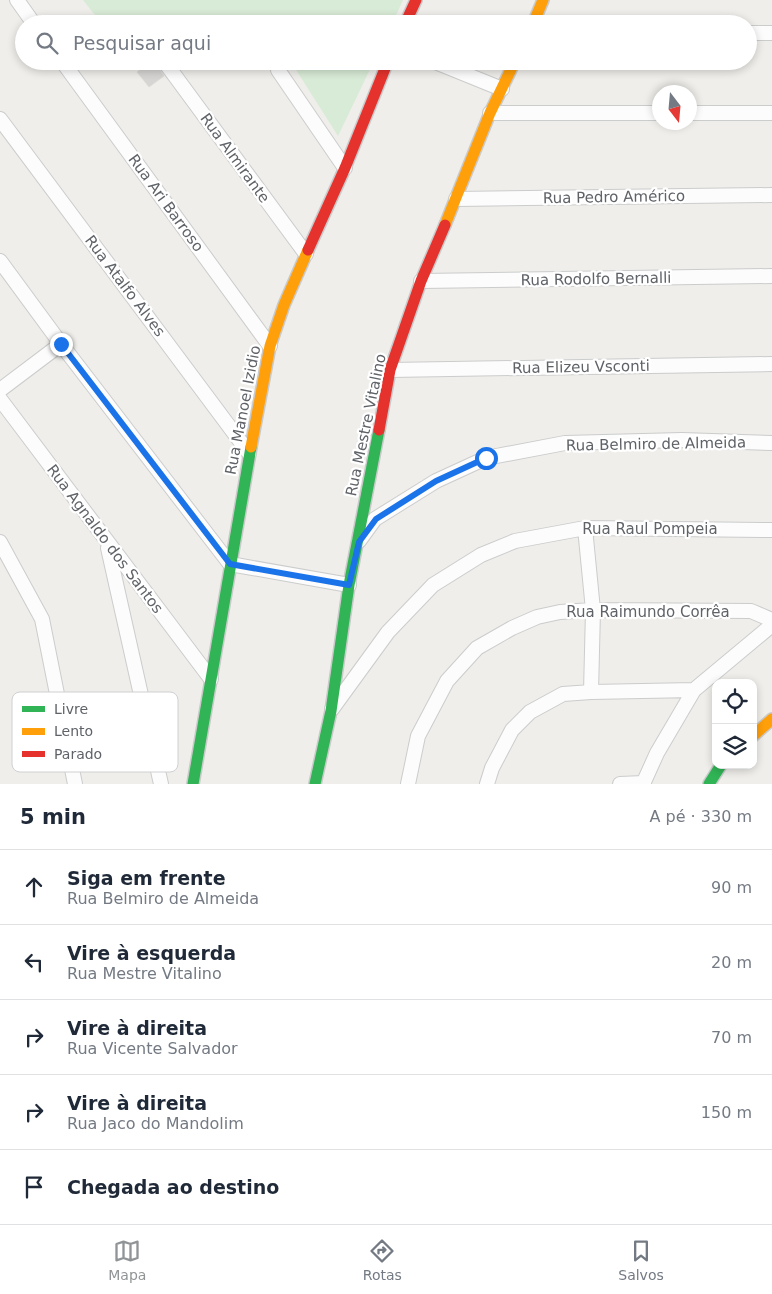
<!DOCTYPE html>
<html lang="pt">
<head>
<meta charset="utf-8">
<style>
  body { margin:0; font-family:"DejaVu Sans",sans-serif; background:#f6f6f7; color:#1f2937 }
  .controls { position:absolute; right:15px; bottom:15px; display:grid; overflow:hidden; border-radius:10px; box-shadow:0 2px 8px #0003 }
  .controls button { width:45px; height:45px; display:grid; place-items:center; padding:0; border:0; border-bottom:1px solid #e0e1e3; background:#fff; color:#1f2937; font:25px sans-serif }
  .compass { position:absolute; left:652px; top:85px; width:45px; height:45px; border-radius:50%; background:#fff; box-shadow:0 2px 8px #0003; rotate:164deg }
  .stop { position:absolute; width:15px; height:15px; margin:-11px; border:4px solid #1a73e8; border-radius:50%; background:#fff }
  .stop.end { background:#1a73e8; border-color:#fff; box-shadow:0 1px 5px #0008 }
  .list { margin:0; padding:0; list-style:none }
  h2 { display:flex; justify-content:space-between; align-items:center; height:65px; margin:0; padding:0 20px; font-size:21px }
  h2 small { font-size:16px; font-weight:400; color:#747a83 }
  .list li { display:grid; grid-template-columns:32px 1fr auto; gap:15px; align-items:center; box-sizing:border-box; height:75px; padding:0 20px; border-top:1px solid #e0e1e3 }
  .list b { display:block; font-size:19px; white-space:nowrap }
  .list p { margin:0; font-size:16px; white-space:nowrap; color:#747a83 }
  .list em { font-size:16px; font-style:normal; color:#747a83 }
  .icon { flex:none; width:28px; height:28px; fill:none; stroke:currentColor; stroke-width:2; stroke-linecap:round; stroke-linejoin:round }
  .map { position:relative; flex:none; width:772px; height:784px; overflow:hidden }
  .search { position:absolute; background:#fff; box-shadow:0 2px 8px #0003; left:15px; right:15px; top:15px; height:55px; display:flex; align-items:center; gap:12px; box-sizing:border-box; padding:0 18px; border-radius:28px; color:#747a83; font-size:19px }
  .sheet { height:440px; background:#fff }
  nav { display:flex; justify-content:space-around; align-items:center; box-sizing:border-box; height:70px; border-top:1px solid #e0e1e3; background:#fff; font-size:14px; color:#747a83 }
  nav a { display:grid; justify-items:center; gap:2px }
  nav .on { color:#919496 }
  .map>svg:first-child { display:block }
</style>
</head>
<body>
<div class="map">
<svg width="772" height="784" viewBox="0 0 772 784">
  <rect width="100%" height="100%" fill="#efeeea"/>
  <path fill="#d8ebd6" d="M83,0h320l-11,24h-203l-24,-9 -12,9h-51z
    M289,61h85l-36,75 -47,-74z"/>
  <path fill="#d6d5d3" stroke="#deddd9" d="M151,61h4l9,15 -15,11 -12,-15z"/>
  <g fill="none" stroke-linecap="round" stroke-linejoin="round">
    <defs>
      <path id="street" d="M17,0l17,24
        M748,33h24
        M62,61l208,285
        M164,61l142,193
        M433,61l69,28
        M278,70l67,98
        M490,113h170
        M690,113h82
        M0,119l249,334
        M456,199l316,-4
        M0,261l61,83 169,220 119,21
        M421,281l351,-5
        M390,370l382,-6
        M0,390l61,-46
        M0,399l211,280
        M585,528l8,82 -2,82
        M359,541l16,-22 61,-38 50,-23 79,-15 117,-3 90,3
        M0,542l42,77 33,165
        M108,548l53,236
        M332,709l56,-77 45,-47 48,-30 34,-14 70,-13 187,2
        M408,784l10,-48 29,-55 30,-33 35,-20 25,-11 23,-5 33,-2 158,1 21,9
        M487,784l5,-16 20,-38 18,-18 33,-18 28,-2 103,-2
        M620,784l24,-1
        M643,784l14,-31 37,-63 78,-65"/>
      <path id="fast" d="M193,784l58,-337
        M315,784l16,-73 18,-126 30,-155
        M709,784l12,-19"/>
      <path id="slow" d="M533,24l10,-24
        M445,225l45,-112 25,-52
        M251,447l19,-101 14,-41 24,-55
        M753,736l19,-17"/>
      <path id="jam" d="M405,24l11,-24
        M308,250l37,-82 43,-107
        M379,430l11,-60 31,-89 24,-56"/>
    </defs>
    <use href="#street" stroke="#cbcccc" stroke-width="16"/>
    <use href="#fast" stroke="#cacacb" stroke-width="14"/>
    <use href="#slow" stroke="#cacacb" stroke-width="14"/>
    <use href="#jam" stroke="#cacacb" stroke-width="14"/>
    <use href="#street" stroke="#fdfcfc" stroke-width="14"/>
    <use href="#fast" stroke="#30b455" stroke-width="11"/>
    <use href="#slow" stroke="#ff9f0a" stroke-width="11"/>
    <use href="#jam" stroke="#e5322d" stroke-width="11"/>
  </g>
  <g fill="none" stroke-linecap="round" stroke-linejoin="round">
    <path stroke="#1a73e8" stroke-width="6" d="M61,344l169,220 119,21 10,-43 17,-23 60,-38 50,-23"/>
  </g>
  <g text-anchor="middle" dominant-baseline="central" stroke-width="4.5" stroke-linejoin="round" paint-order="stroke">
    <g font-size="15" fill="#5f6368" stroke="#fff">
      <text transform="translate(235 158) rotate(54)">Rua Almirante</text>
      <text transform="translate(614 197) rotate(-1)">Rua Pedro Américo</text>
      <text transform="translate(166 203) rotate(54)">Rua Ari Barroso</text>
      <text transform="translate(596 279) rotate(-1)">Rua Rodolfo Bernalli</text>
      <text transform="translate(125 286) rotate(53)">Rua Atalfo Alves</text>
      <text transform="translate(581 367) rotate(-1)">Rua Elizeu Vsconti</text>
      <text transform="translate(243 410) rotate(-79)">Rua Manoel Izidio</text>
      <text transform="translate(366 425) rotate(-78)">Rua Mestre Vitalino</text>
      <text transform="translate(656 444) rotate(-1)">Rua Belmiro de Almeida</text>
      <text x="650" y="529">Rua Raul Pompeia</text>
      <text transform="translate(105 539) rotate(53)">Rua Agnaldo dos Santos</text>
      <text x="648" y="612">Rua Raimundo Corrêa</text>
    </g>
  </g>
  <rect x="12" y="692" width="166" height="80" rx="8" fill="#fff" stroke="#cfd0d2" stroke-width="1"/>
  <rect x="22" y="706" width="23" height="6" fill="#30b455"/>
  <rect x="22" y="728" width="23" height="7" fill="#ff9f0a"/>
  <rect x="22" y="751" width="23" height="6" fill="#e5322d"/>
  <g font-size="14" fill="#5f6368">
    <text x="54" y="714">Livre</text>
    <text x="54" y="736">Lento</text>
    <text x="54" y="759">Parado</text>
  </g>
</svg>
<div class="controls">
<button><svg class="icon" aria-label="locate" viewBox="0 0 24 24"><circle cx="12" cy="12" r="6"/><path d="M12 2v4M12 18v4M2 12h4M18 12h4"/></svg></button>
<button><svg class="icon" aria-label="layers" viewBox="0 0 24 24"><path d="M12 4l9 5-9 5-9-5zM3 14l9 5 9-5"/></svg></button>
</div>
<svg class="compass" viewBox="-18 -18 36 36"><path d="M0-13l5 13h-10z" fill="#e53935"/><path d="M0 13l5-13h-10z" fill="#747a83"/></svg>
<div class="stop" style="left:486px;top:458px"></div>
<div class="stop end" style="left:61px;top:344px"></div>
<div class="search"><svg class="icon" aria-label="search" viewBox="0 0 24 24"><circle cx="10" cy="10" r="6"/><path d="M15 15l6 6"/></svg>Pesquisar aqui</div>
</div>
<section class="sheet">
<h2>5 min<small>A pé · 330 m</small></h2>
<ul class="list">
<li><svg class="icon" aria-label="ahead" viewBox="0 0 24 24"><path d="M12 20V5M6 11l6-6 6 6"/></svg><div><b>Siga em frente</b><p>Rua Belmiro de Almeida</p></div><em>90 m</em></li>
<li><svg class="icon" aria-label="left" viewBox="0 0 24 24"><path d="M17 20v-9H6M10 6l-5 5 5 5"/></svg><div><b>Vire à esquerda</b><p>Rua Mestre Vitalino</p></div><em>20 m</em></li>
<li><svg class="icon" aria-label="right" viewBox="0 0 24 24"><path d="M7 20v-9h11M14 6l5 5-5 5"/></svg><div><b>Vire à direita</b><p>Rua Vicente Salvador</p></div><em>70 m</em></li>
<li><svg class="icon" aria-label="right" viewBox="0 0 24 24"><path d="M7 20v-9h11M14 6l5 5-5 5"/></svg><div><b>Vire à direita</b><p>Rua Jaco do Mandolim</p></div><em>150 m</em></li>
<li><svg class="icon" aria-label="arrive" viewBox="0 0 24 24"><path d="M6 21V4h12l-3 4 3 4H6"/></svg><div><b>Chegada ao destino</b></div></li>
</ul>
</section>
<nav>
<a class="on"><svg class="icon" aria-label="map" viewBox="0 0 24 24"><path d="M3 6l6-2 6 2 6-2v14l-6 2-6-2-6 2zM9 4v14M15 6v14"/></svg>Mapa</a>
<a><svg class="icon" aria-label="directions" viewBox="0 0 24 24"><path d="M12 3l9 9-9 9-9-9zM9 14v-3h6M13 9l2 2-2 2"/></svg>Rotas</a>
<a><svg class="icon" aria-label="saved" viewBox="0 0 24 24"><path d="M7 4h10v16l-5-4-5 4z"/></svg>Salvos</a>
</nav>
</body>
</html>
